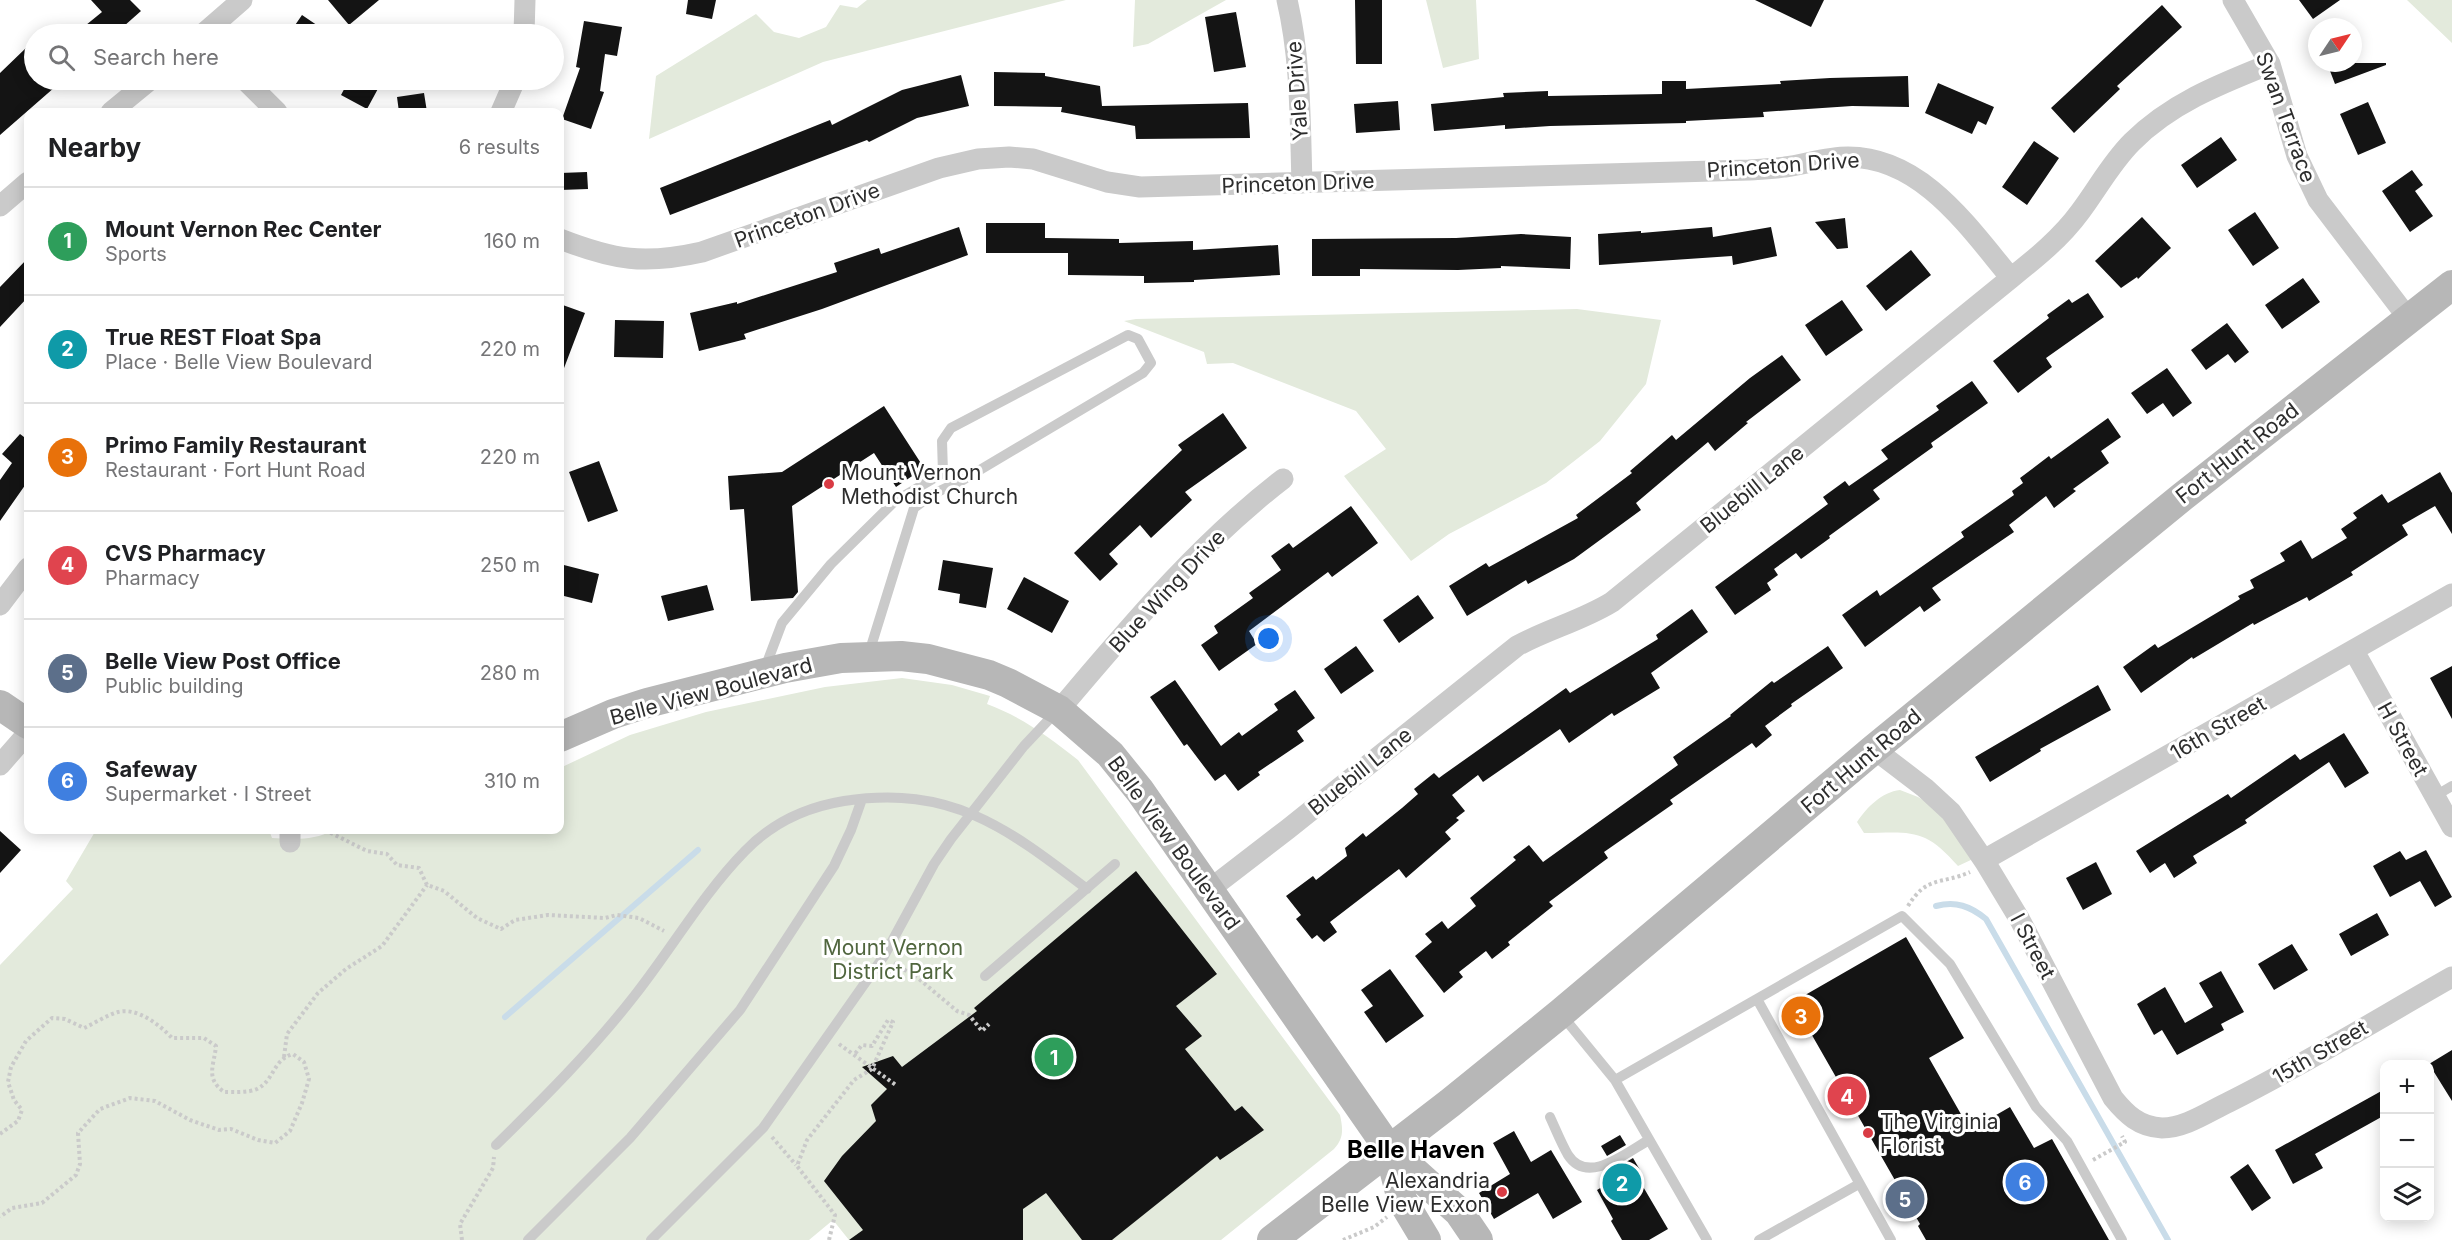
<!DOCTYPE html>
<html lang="en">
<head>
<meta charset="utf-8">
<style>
  body { margin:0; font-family:Inter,sans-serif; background:#f2f2f2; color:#202124 }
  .controls { position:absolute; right:18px; bottom:18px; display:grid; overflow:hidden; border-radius:12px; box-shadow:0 3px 15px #0003 }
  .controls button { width:54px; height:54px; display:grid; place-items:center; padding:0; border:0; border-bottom:2px solid #e0e0e0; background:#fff; color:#202124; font:30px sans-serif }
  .compass { position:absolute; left:2308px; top:18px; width:54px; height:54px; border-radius:50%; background:#fff; box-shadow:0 3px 15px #0003; rotate:55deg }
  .you { position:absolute; left:1269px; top:639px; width:21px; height:21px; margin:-15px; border:4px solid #fff; border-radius:50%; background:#1a73e8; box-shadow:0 0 0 9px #1a73e833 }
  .badge { display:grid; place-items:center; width:39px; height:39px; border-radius:50%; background:#7c3aed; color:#fff; font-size:20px; font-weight:700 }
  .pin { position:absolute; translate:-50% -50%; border:3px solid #fff; box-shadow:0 2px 6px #0006 }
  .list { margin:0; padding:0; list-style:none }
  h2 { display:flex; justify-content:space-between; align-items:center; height:78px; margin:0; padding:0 24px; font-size:26px }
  h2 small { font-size:20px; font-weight:400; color:#757577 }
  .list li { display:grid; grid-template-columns:39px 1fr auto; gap:18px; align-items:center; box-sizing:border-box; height:108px; padding:0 24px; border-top:2px solid #e0e0e0 }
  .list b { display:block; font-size:22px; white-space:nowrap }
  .list p { margin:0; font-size:20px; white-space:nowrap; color:#757577 }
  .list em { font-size:20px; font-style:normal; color:#757577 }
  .icon { flex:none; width:33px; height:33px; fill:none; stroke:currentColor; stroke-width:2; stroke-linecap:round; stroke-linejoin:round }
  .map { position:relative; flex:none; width:2452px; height:1240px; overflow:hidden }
  .search { position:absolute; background:#fff; box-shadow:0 3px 15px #0003; left:24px; top:24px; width:540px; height:66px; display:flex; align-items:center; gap:15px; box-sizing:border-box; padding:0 21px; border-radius:33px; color:#757577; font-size:22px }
  .panel { position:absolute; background:#fff; box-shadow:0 3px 15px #0003; left:24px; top:108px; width:540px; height:726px; border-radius:12px }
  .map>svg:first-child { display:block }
</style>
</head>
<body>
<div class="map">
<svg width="2452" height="1240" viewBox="0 0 2452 1240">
  <rect width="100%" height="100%" fill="#fff"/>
  <path fill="#e3eadc" d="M867,0h199l-243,62 -174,77 7,-63 100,-62 18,18 25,6 27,-11 14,-22 17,3z
    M1135,0h91l-78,44 -15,3z
    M1426,0h50l3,59 -36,9z
    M2407,0h45v43z
    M1577,309l84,11 -15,64 -46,57 -54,42 -97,51 -38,27 -67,-85 42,-27 -30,-38 -123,-48 -26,1 -3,-12 -80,-31 12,-2z
    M902,678l50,7 38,11 -3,8c35,13 62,33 91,56l262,355c3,14 4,23 -6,34l-113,91h-372l-16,-20 -24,20h-809v-275l73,-76 -7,-8 30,-51h173l3,8c19,1 44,3 60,-8h228v-62l70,-33 76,-23 119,-25z
    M1900,790l18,7 19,11 36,51 -15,7c-33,-38 -46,-34 -94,-33l-7,-11c10,-15 25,-30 43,-32z"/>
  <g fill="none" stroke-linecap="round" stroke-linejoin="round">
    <path stroke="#c9dce9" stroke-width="6" d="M1936,906c20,-5 34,0 50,13l182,321
      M505,1017l193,-167"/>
  </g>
  <path fill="#141414" d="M91,0h39l11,11 -26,23h-40l27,-22z
    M328,0h51l-30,25z
    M688,0h28l-4,19 -26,-5z
    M1355,0h27v64h-26z
    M1755,0h69l-13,27z
    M2299,0h41l-27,19z
    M2162,5l20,22 -65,59 3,3 -46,44 -23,-25z
    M1236,12l10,55 -32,5 -9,-55z
    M302,15l28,19h-41z
    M584,21l38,6 -5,29 -12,-2 -5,37 4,1 -13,37 -29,-10 18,-51 -4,-1z
    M27,47l7,7v26h29l-63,55v-62z
    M2327,63h59v2l-51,19z
    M994,72l51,1v3l55,10 2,20 146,-3 2,35 -114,1 -1,-13 -74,-14 1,-5 -68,-1z
    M961,75l8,31 -52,12 -48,24 -2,-2 -197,75 -10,-27 170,-68 2,5 70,-35z
    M1908,76l1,31 -57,-1 -89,6 1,5 -78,4v2l-136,3 -45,3v-4l-71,6 -3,-27 73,-7 -1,-4 45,-2v5l114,-2v-13h24v8l95,-5 -1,-3 50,-3z
    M349,80h21l10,5 -13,24 -26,-14z
    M1938,83l56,24 -8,18 -8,-4 -6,13 -47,-21z
    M424,93l3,19h-28l-2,-15z
    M1398,101l2,29 -44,3 -2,-29z
    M2368,102l18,41 -28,12 -18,-41z
    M2221,137l16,23 -40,28 -16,-23z
    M2034,141l25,17 -32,47 -25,-18z
    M2412,170l11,15 -8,6 18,25 -23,16 -28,-41z
    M587,172l1,17 -28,1v-17z
    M2255,212l24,36 -26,18 -25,-36z
    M2142,217l29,31 -33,31 -1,-2 -16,11 -26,-27z
    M1845,218l3,30 -11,1 -22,-27z
    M986,223h59v15l74,1v4l74,-2v9l85,-5 2,30 -86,5v2l-50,1v-7l-76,-1v-22h-82z
    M959,227l9,28 -146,54 -78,25 2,5 -47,12 -9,-38 47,-11v2l100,-32 -3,-9 45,-15 2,6z
    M1712,227l1,10 58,-10 6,29 -44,9 -1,-9 -133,9 -1,-31 43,-3v2z
    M1521,234l50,3 -1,32 -69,-3v2l-43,2 -98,-1v7h-48v-37l144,-1z
    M1911,250l20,25 -45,36 -20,-25z
    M28,258v39l-28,30v-40z
    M2303,278l17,24 -38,27 -17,-24z
    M2088,293l16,24 -58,41 6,9 -34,26 -25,-32 56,-43 -2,-3 22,-16 3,4z
    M1842,300l21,30 -37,26 -21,-31z
    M560,304l25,9 -24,63h-1z
    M615,320l49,1 -1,37 -49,-1z
    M2227,323l22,29 -14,11 -7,-9 -22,16 -15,-20z
    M1782,355l19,25 -55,42 2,1 -33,28 -7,-9 -72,61 5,7 -67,49 -46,25 -2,-4 -59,36 -18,-30 37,-23 3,4 89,-49 -2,-3 56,-42 -2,-2 42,-36 4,5 74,-62z
    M2167,368l25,35 -19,14 -10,-14 -16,11 -16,-21z
    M1972,381l16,22 -57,40 2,4 -60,43 7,9 -51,37 1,2 -29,21 -5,-6 -22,16 4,6 -11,8 4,7 -36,25 -20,-28 113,-83 -5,-7 22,-16 4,5 39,-27 -7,-9 58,-40 -3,-4z
    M884,406l40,62 -28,19 -22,-34 -82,53 6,86 -5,6 -42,3 -7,-92 -14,1 -2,-34 54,-4z
    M1223,413l24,35 -62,44 7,8 -41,38 -11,-13 -31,29 9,10 -18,17 -26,-28 108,-103 -4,-5z
    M2108,418l13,19 -20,14 8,12 -36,26 3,2 -22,17 -8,-12 -37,29 5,7 -82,56 9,12 -17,12 -4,-6 -55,41 -23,-32 35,-25 3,6 84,-59 -3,-5 53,-37 -2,-4 11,-8 -3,-5 29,-22 2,3z
    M20,434l8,6v41l-28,40v-41l12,-17 -10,-9z
    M599,461l19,50 -30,11 -19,-50z
    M2440,472l12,21v41l-17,-28 -33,19 6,10 -57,37 2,3 -44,26 -2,-4 -53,28 -1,-2 -60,36 -1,-2 -51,36 -18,-26 32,-23 3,4 82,-49 -2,-3 16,-8 -4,-8 35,-19 -5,-8 21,-13 11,19 35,-21 -6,-9 16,-11 -4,-5 29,-19 6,9z
    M1351,506l27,37 -46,34 -4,-5 -79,59 8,13 -38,27 -18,-26 17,-12 -4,-7 39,-28 -4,-5 32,-23 -10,-14 18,-13 4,5z
    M943,560l50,8 -7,40 -27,-5 1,-9 -22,-4z
    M560,564l39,10 -7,29 -32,-8z
    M1024,577l45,24 -17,32 -45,-24z
    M707,585l7,25 -46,11 -7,-25z
    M1418,595l16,23 -35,25 -16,-23z
    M1692,609l16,23 -57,41 9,15 -46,28 -2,-3 -43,30 -9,-14 -77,53 -5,-7 -26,20 13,16 -9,7 3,2 -14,12 6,7 -45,39 -7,-9 -69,53 7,10 -13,10 -7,-7 -5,4 -16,-20 5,-4 -15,-19 27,-20 3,4 31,-24 -2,-8 18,-15 3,4 36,-29 16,-14 -4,-5 20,-16 5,5 4,-3 123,-87 4,5 88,-54 -2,-4z
    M1356,646l18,25 -33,23 -17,-25z
    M1828,646l15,22 -52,36 1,2 -27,20 7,9 -16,13 -4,-5 -82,57 3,4 -69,48 4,6 -59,44 4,4 -45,36 2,3 -18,14 -6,-8 -27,21 4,5 -19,16 -29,-37 17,-14 -7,-8 17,-13 6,8 28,-23 -6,-8 46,-38 -3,-3 16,-12 14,17 135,-97 -5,-8 58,-41 -1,-1 42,-34 2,2z
    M2452,666v53l-22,-41z
    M1175,680l46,66 18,-14 3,4 36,-26 -4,-6 21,-14 20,28 -18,13 7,10 -46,31 2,3 -22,16 -13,-17 -10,7 -28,-37 -3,2 -34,-49z
    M2098,685l13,25 -71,39 1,2 -51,31 -15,-25z
    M2344,733l25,40 -24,15 -16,-26 -84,58 2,3 -54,33 4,7 -23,15 -9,-15 -15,10 -14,-22 92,-57 3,4 64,-44 5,6z
    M0,831l21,19 -21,23z
    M2426,850l26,47 -17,10 -15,-26 -30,16 -17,-31 27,-15 6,9z
    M2096,862l16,32 -29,16 -17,-32z
    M1136,871l81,103 -41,32 26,30 -17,13 50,62 7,-5 22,24 -44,30 -3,-4 -105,84h-30l-36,-47 -23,16v31h-174l14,-10 -39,-49 18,-25 34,-35 -5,-16 16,-16 -25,-22 31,-11 9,11 75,-56 -3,-3z
    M2377,913l12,22 -38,21 -12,-22z
    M1906,937l58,101 -35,20 41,72 40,-23 24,41 18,-9 57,101h-183l-8,-14 2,-2 -127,-222z
    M2292,944l16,26 -34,20 -16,-26z
    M1390,969l34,47 -38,27 -22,-31 9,-6 -12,-16z
    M2221,971l23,41 -23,12 3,6 -47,25 -15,-25 -8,5 -17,-31 28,-17 20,36 28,-16 -14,-24z
    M2452,1050v51l-23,-37z
    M2385,1089v26l-70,39 8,14 -30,16 -18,-34z
    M1514,1131l17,31 20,-12 31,52 -29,17 -15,-26 -44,26 -15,-26 31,-19 -17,-31z
    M1620,1135l6,10 -19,11 -6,-10z
    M1633,1158l7,12 -5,3 33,56 -19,11h-27l-11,-19 2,-2 -16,-29 22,-13 -5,-8z
    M2248,1164l23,34 -19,13 -22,-34z"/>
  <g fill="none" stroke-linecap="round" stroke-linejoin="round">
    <path stroke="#cacaca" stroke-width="4" stroke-dasharray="3 3" stroke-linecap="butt" d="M325,830l42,21 20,3 10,11 22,3 8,17 17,6 33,27 24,11 14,-9 33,-5 57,3 12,-3 22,3 25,13
      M1908,906c19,-31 33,-21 62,-34
      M894,963l25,16 38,32 12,4 13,16 7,-7
      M839,1044l57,41
      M284,1057l3,-23 31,-41 28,-24 36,-23 45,-61
      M0,1134l18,-13 4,-11 -8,-10 -6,-18 3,-15 15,-26 26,-23 13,1 19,9c11,-5 23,-13 34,-16 19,-5 42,13 54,26h32l12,8c-2,20 -11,32 8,46 9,0 24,1 33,-3 18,-9 15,-29 36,-35l11,8 5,17 -7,24 -12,28 -15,12 -17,-3 -27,-11 -12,1 -29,-10 -35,-19 -25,-3 -30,11 -22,24 2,31 -4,11 -34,28 -30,5 -12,9
      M772,1137l24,28
      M2093,1160l32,-18 -3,-6
      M462,1240l-2,-16 33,-56 1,-11
      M829,1240l6,-25 -38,-49 10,-26 47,-60 18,-11 21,-47 -5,-2 -16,26 -10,-1 -8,10
      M1343,1240l31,-13 13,-10"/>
    <path stroke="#cacaca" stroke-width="10" d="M765,668l17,-45 49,-59 64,-63 48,-28 -1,-32 9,-13 177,-93 10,4 13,24 -8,10 -180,107 -30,14 -19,14 -45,145
      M2435,796l17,-10
      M985,976l130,-112
      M1757,999l134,241
      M1561,1014l54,66 92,160
      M1615,1080l287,-164 48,48 86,143 31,34 55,99
      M1550,1117c6,13 11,26 18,38 20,31 59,-3 81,-15
      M496,1145c49,-48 97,-96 139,-150 37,-47 68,-101 110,-144 27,-28 62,-44 99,-50 107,-16 162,26 243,88
      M528,1240l102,-102 110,-128 94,-144 17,-36 11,-31
      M651,1240l112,-112 121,-172 50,-92 17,-25 73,-93 32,-34
      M1759,1240l100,-56"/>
    <path stroke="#cacaca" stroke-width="21" d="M1287,0c14,59 13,122 15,183
      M2233,0l37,64 27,92 21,44 90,118
      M203,34l39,-34
      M524,34l1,-34
      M245,80l32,32
      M111,112l39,-32
      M501,112l14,-32
      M0,206l28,-24
      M560,239c54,21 84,26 142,13l237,-84 39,-9 31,-2 24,2 74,23 33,5 609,-17c12,-1 24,-1 36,-3 21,-3 42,-10 63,-10 74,0 121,71 163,121
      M0,605l28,-37
      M2354,651l98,176
      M1059,710c69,-81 138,-165 224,-231
      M1874,749l51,39 26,24 34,50 35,58 93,178c13,16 26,29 49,30 23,0 46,-16 67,-26 76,-38 149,-83 223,-125
      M0,765l28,-32
      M290,830v12
      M1984,860l468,-266
      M1210,889l78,-60 229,-183c31,-17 64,-25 95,-44l399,-324c25,-20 50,-40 69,-66 18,-24 31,-49 52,-70 39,-39 88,-58 138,-78"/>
    <path stroke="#b7b7b7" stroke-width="30" d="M0,705l28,19
      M560,737l53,-23 34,-11 138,-35 56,-10 60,-2 27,3 61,16 19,8 51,27 51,44 30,37 249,358 70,63 19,28
      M1389,1149l13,51 24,40
      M1272,1240l178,-137 111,-90 313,-264 308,-252 270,-212"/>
  </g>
  <g fill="#d93b44" stroke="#fff" stroke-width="2">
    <circle cx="829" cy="484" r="6"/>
    <circle cx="1868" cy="1133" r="6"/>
    <circle cx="1502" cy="1192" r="6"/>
  </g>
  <g text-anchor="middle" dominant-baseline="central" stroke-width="6" stroke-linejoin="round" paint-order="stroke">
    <g font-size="21" fill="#2d2d2d" stroke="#fff">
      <text transform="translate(1297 91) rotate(-94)">Yale Drive</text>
      <text transform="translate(2286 117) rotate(70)">Swan Terrace</text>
      <text transform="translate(1783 165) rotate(-4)">Princeton Drive</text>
      <text transform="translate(1298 183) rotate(-2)">Princeton Drive</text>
      <text transform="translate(807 215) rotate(-20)">Princeton Drive</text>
      <text transform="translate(2237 453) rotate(-38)">Fort Hunt Road</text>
      <text transform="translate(1752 489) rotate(-39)">Bluebill Lane</text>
      <text transform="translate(1167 591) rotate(-47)">Blue Wing Drive</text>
      <text transform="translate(711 691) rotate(-15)">Belle View Boulevard</text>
      <text transform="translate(2218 728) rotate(-30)">16th Street</text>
      <text transform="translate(2403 739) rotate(61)">H Street</text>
      <text transform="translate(1861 761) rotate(-40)">Fort Hunt Road</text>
      <text transform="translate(1360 771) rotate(-39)">Bluebill Lane</text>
      <text transform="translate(1174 843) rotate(54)">Belle View Boulevard</text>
      <text transform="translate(2033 946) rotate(62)">I Street</text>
      <text transform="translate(2320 1052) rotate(-30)">15th Street</text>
    </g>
    <g font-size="21" fill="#2d2d2d" stroke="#fff" text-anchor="start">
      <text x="841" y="472">Mount Vernon<tspan x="841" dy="24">Methodist Church</tspan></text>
      <text x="1880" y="1121">The Virginia<tspan x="1880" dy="24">Florist</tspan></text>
      <text x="1490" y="1180" text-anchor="end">Alexandria<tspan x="1490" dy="24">Belle View Exxon</tspan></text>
    </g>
    <g font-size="21" fill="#50663e" stroke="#fff">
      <text x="893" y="947">Mount Vernon<tspan x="893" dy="24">District Park</tspan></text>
    </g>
    <g font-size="24" font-weight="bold" fill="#000" stroke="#fff">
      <text x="1416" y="1149">Belle Haven</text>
    </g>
  </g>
</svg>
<div class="controls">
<button>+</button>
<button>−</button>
<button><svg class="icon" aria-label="layers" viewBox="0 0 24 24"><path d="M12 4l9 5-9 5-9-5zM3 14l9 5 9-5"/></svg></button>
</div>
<svg class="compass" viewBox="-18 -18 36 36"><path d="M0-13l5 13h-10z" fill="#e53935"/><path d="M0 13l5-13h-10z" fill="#757577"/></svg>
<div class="you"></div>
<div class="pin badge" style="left:1054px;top:1057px;background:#2e9e5b">1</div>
<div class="pin badge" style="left:1622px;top:1183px;background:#0f9aa8">2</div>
<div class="pin badge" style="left:1801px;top:1016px;background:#e8710a">3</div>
<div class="pin badge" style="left:1847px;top:1096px;background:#e0444e">4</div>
<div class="pin badge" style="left:1905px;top:1199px;background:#5c6f8a">5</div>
<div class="pin badge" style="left:2025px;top:1182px;background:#3f7fe0">6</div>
<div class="search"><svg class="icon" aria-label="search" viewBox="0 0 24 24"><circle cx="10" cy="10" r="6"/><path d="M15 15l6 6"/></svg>Search here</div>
<section class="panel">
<h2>Nearby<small>6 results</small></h2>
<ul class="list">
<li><span class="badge" style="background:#2e9e5b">1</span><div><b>Mount Vernon Rec Center</b><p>Sports</p></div><em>160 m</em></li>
<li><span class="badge" style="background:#0f9aa8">2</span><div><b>True REST Float Spa</b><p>Place · Belle View Boulevard</p></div><em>220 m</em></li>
<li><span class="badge" style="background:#e8710a">3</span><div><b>Primo Family Restaurant</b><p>Restaurant · Fort Hunt Road</p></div><em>220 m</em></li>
<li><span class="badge" style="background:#e0444e">4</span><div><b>CVS Pharmacy</b><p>Pharmacy</p></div><em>250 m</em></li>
<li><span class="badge" style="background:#5c6f8a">5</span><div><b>Belle View Post Office</b><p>Public building</p></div><em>280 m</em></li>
<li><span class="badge" style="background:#3f7fe0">6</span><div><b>Safeway</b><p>Supermarket · I Street</p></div><em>310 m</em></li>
</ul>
</section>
</div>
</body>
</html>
